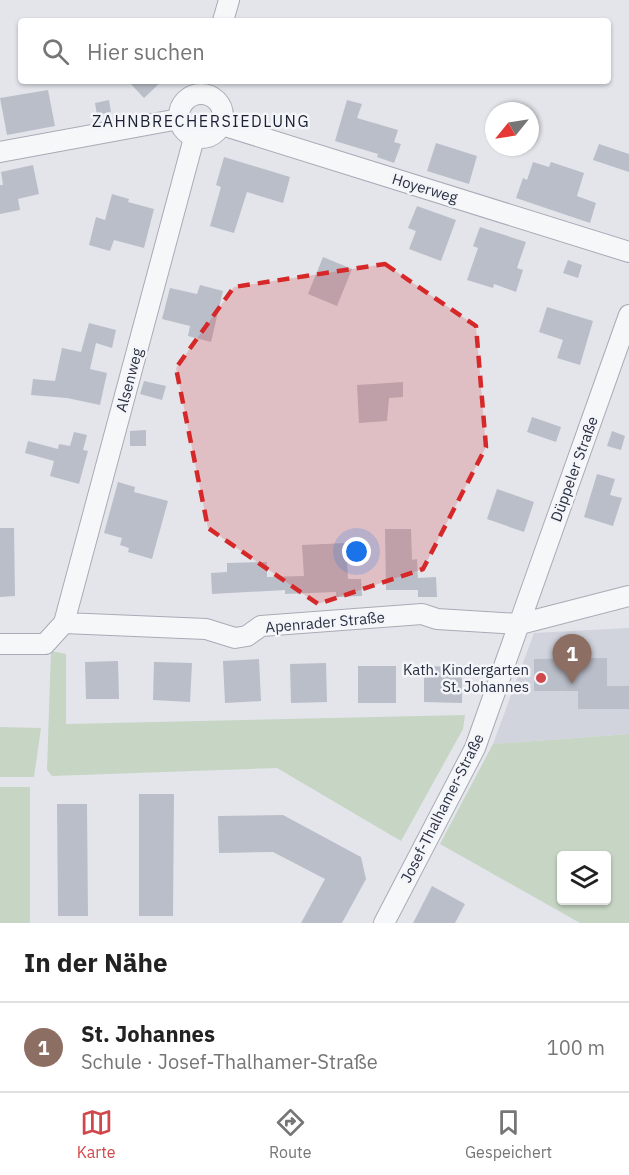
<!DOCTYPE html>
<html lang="de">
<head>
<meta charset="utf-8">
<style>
  body { margin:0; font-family:"IBM Plex Sans",sans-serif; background:#f2f2f2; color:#222 }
  .controls { position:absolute; right:18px; bottom:18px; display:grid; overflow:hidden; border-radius:6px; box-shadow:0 2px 4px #0004 }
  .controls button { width:54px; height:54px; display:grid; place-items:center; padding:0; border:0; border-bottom:2px solid #e0e0e0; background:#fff; color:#222; font:30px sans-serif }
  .compass { position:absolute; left:485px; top:102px; width:54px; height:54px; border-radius:50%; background:#fff; box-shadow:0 2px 4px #0004; rotate:240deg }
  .you { position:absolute; left:357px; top:552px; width:21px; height:21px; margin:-15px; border:4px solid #fff; border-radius:50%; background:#1a73e8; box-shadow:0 0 0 9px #1a73e833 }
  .badge { display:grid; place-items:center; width:39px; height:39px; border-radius:50%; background:#d1484c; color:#fff; font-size:20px; font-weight:700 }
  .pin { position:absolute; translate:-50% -50px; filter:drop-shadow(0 2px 3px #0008) }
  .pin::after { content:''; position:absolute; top:32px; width:21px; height:18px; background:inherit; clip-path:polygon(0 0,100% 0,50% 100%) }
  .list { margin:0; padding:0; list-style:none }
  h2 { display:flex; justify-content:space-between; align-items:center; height:78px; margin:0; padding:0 24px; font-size:26px }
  h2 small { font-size:20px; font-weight:400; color:#767676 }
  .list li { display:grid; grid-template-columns:39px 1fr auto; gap:18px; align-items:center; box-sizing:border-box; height:90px; padding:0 24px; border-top:2px solid #e0e0e0 }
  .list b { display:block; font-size:22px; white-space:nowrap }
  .list p { margin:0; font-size:20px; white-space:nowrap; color:#767676 }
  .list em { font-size:20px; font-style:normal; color:#767676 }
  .icon { flex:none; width:33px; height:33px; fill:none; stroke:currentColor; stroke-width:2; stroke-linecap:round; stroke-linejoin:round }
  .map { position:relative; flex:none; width:629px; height:923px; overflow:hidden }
  .search { position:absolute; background:#fff; box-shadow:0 2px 4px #0004; left:18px; right:18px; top:18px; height:66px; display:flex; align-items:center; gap:15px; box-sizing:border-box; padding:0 21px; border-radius:6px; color:#767676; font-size:22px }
  .sheet { height:168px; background:#fff }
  nav { display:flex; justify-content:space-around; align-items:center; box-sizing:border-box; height:84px; border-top:2px solid #e0e0e0; background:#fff; font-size:16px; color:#767676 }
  nav a { display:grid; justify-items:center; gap:3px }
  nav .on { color:#d1484c }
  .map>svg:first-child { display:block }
</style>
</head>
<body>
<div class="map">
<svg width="629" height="923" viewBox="0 0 629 923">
  <rect width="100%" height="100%" fill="#e3e5eb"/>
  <path fill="#d1d4dd" d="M629,628v106l-136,10 41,-111z"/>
  <path fill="#c6d5c4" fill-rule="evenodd" d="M51,651l15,3v70l399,-9 -2,14 -62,112 -124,-73 -225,8 -5,-6z
    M0,727l41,1 -7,49h-34z
    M629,734v189h-49l-140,-79 53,-100zM562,856h44v44h-44z
    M0,787h30v136h-30z"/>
  <path fill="#babec9" d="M128,81h34l-18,17z
    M48,90l7,36 -48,9 -7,-37z
    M109,100l2,12 -14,3 -2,-12z
    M347,100l15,4 -5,14 41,12 -4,12 7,2 -7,19 -17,-6 1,-3 -43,-13z
    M436,143l41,13 -8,28 -42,-13z
    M599,144l30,10v18l-36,-12z
    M224,157l66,20 -7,26 -36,-11 -13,41 -24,-7 11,-39 -5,-2z
    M533,162l16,5 2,-5 33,11 -7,23 19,7 -6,20 -74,-25 7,-20 4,2z
    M33,165l6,29 -21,5 2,11 -20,4v-29h3l-2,-13z
    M112,194l17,5 -1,3 26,7 -10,39 -30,-8 -4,11 -21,-6 7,-28 9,3z
    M417,206l39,14 -15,41 -32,-12 7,-18 -8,-3z
    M480,227l46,15 -9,26 6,2 -7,22 -22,-8 -1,4 -26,-8 11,-32 -5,-2z
    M323,257l29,12 -15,37 -29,-12z
    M568,260l14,5 -4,13 -15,-5z
    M200,285l23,6 -12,51 -23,-6 2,-10 -28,-7 8,-31 27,6z
    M547,307l46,14 -13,44 -23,-7 6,-18 -24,-8z
    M89,323l27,7 -4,18 -16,-5 -6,26 17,4 -7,32 -33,-7 -36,-3 2,-16 22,2 7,-33 19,4z
    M144,381l22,5 -4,14 -22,-6z
    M403,382v15l-14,1 -2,23 -28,2 -2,-38z
    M532,417l29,10 -5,15 -29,-10z
    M146,430v16h-16v-15z
    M612,431l13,5 -4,14 -14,-4z
    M74,432l13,3 -4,15 5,1 -9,33 -29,-8 4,-15 -29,-8 3,-12 30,8 1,-5 11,2z
    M597,474l18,5 -5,16 12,3 -9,28 -29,-9z
    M118,482l17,5 -1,5 34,9 -16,58 -24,-7 1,-4 -9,-3 2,-7 -18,-5z
    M497,489l37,13 -10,30 -37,-13z
    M0,528h14l1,68 -15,1z
    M385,529h26l1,31 5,-1 1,21v-2l18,-1 1,20h-19v-7h-32z
    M346,543l2,36h13l1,17 -26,1v-5l-51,2v-4l-73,4 -1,-21 16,-1v-9l40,-1v15l37,-1 -2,-31z
    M607,658v28h22v23h-51v-18h-44v-32z
    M259,659l2,42 -36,2 -2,-42z
    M118,661l1,38h-33l-1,-37z
    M154,662l38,1 -2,39 -37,-2z
    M326,663l1,39 -36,1 -1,-39z
    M358,666h38v37h-38z
    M424,666l38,1v36l-38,-1z
    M139,794h35l-1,122h-34z
    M57,804h30l1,112h-30z
    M283,815l78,42 5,22 -24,44h-41l24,-44 -52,-27 -54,1 -1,-37z
    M432,886l33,18 -10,19h-42z"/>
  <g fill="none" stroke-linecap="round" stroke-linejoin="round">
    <defs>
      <path id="street" d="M223,21l6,-21
        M179 116a22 22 0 1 1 44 0a22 22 0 1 1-44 0Z
        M222,125l407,127
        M0,152l179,-33
        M64,623l130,-485
        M0,644h45l19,-21 142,6 29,9 12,-2 14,-10 161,-12 15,5 83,5 109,-28
        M384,923l91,-175 154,-433"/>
    </defs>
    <use href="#street" stroke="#a8abb6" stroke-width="22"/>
    <use href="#street" stroke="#f6f7f9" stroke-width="20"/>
  </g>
  <path fill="#d62828" fill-opacity="0.2" stroke="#d62828" stroke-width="4.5" stroke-dasharray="12 8" stroke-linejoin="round" d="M385,264l91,62 10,121 -63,122 -105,35 -110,-76 -32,-160 58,-81z"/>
  <circle fill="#d1484c" stroke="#f3f5f8" stroke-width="2" cx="541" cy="678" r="6"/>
  <g text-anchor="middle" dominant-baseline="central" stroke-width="5" stroke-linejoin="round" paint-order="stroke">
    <g font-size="15" fill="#2a3144" stroke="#f3f5f8">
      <text transform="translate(425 188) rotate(17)">Hoyerweg</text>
      <text transform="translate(129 380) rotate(-75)">Alsenweg</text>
      <text transform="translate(574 469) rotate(-70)">Düppeler Straße</text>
      <text transform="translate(325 622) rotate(-5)">Apenrader Straße</text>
      <text transform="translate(442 808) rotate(-63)">Josef-Thalhamer-Straße</text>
    </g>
    <g font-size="15" fill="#2a3144" stroke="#f3f5f8" text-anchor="end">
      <text x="529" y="669">Kath. Kindergarten<tspan x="529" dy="17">St. Johannes</tspan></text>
    </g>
    <g font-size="16" letter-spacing="1.5" fill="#1c2235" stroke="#f3f5f8">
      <text x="201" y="121">ZAHNBRECHERSIEDLUNG</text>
    </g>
  </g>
</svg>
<div class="controls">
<button><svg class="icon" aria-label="layers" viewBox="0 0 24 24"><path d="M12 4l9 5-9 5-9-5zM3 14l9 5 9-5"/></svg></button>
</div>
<svg class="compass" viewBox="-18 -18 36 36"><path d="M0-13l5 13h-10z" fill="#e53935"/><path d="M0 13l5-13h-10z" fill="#767676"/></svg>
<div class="you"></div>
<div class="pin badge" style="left:572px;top:684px;background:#8d6e63">1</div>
<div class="search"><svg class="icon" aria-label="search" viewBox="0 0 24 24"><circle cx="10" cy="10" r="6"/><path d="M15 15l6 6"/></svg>Hier suchen</div>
</div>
<section class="sheet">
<h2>In der Nähe<small></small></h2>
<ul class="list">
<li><span class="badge" style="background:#8d6e63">1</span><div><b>St. Johannes</b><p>Schule · Josef-Thalhamer-Straße</p></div><em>100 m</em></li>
</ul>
</section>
<nav>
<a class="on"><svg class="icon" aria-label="map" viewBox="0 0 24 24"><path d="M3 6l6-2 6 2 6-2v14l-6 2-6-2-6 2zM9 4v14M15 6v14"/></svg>Karte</a>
<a><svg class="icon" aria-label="directions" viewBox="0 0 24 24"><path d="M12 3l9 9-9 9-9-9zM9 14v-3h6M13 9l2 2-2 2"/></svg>Route</a>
<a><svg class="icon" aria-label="saved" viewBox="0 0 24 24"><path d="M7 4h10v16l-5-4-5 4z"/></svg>Gespeichert</a>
</nav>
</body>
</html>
